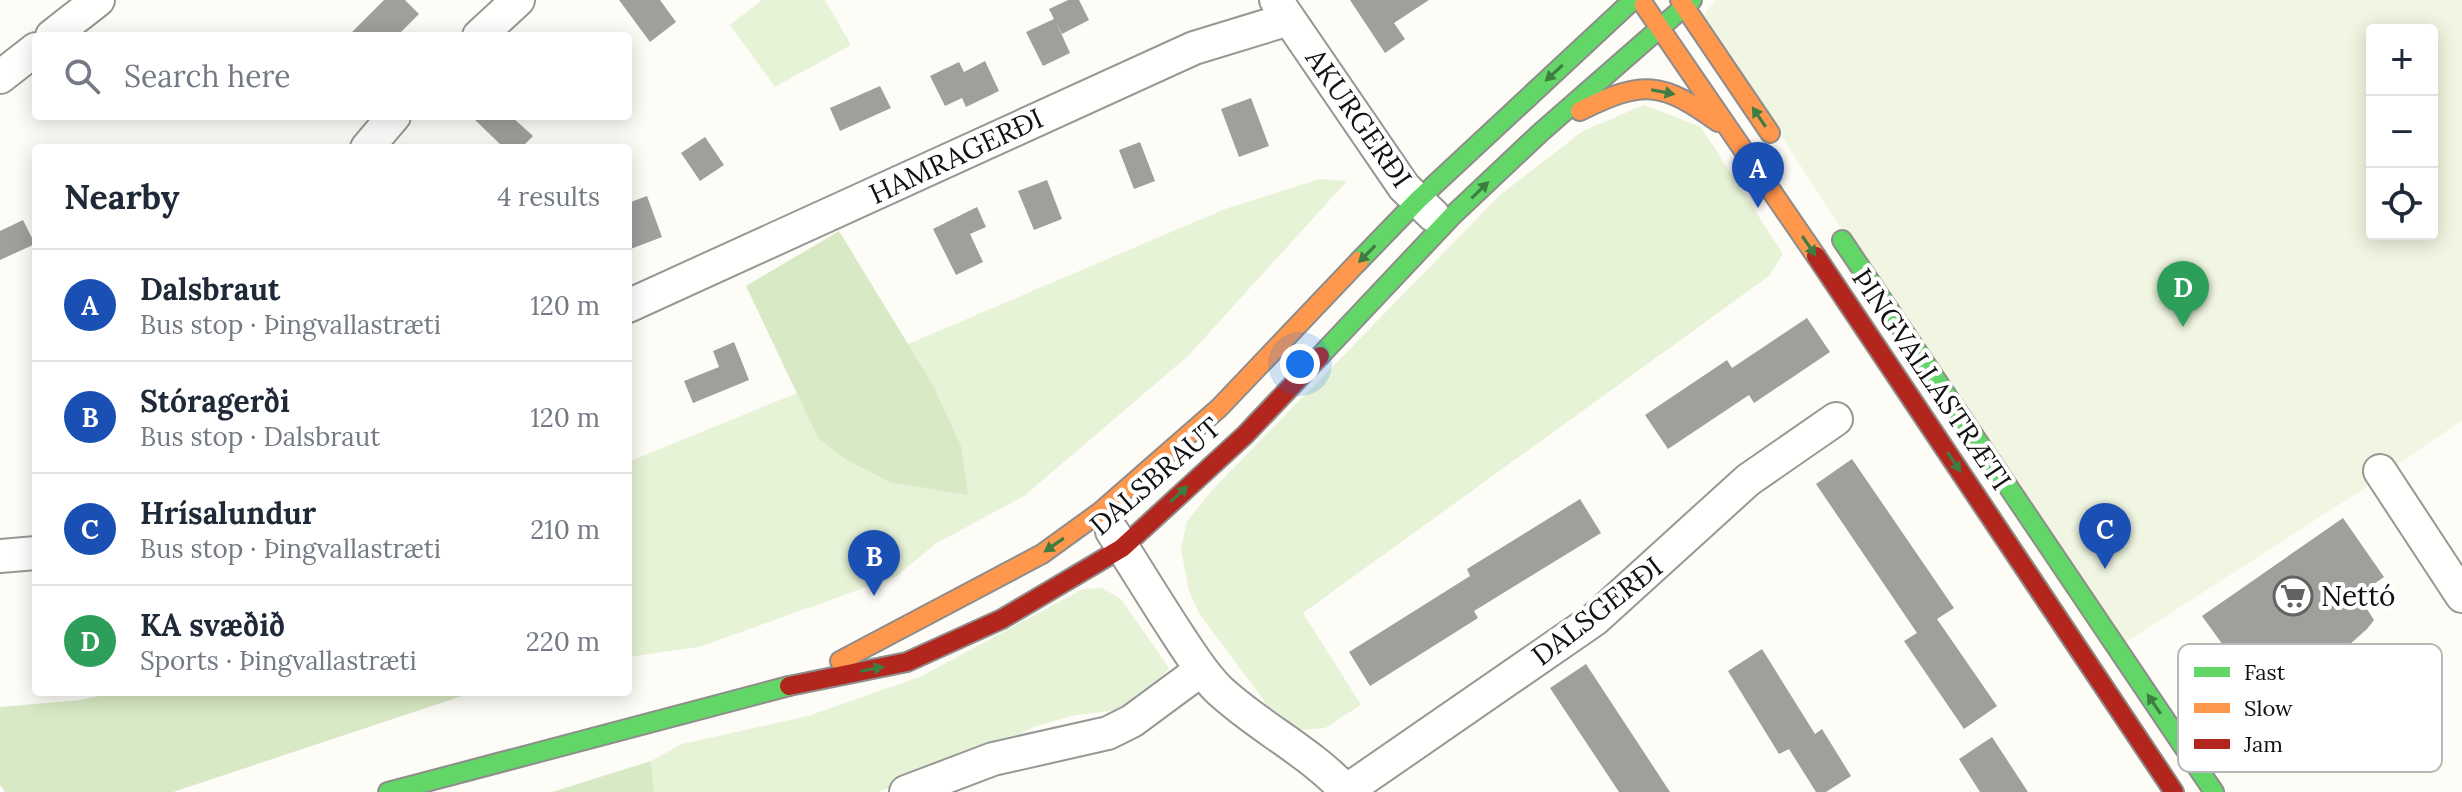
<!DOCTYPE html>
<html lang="en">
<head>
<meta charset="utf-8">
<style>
  body { margin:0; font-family:Lora,serif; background:#f2f2f3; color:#1f2937 }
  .controls { position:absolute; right:24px; top:24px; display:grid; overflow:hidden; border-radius:8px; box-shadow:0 4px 20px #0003 }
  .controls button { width:72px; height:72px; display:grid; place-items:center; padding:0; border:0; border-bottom:2px solid #e0e1e3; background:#fff; color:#1f2937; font:40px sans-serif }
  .you { position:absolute; left:1300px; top:364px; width:28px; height:28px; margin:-20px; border:6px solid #fff; border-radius:50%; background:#1a73e8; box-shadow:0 0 0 12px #1a73e833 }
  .badge { display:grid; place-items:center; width:52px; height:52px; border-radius:50%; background:#646362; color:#fff; font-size:26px; font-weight:700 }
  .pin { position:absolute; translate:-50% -66px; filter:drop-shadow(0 2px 4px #0008) }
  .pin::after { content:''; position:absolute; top:42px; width:28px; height:24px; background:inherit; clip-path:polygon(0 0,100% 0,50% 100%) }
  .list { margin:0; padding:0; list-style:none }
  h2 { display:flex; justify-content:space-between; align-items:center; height:104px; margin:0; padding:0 32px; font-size:34px }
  h2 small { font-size:26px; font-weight:400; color:#747a83 }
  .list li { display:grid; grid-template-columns:52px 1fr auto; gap:24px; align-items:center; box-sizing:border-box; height:112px; padding:0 32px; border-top:2px solid #e0e1e3 }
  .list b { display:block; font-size:30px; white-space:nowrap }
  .list p { margin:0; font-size:26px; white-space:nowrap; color:#747a83 }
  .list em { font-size:26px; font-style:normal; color:#747a83 }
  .icon { flex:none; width:44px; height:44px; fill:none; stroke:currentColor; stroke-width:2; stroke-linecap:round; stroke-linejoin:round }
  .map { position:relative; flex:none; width:2462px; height:792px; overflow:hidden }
  .search { position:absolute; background:#fff; box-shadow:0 4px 20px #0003; left:32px; top:32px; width:600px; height:88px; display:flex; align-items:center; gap:20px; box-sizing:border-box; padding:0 28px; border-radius:8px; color:#747a83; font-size:30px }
  .panel { position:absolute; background:#fff; box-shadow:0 4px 20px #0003; left:32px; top:144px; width:600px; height:552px; border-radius:8px }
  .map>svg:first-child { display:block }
</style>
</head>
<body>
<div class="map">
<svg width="2462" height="792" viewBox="0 0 2462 792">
  <rect width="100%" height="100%" fill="#fdfcf7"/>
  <path fill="#e7f3d7" d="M762,0h63l26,45 -76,42 -45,-62z
    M1644,105l57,22 82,127 -14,22 -466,337 58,92 -36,23 -24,2 -33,-24 -68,-91 -11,-24 -8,-42 6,-28 27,-33 286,-293 83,-64z
    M1320,179l27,2 -158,174 -165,141 -89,48 -38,32 -198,71 -71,10v-195l169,-69 21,45 149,57c-4,-57 -29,-103 -59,-151l317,-135z
    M1102,588l19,11 48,69 -21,26 -16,10 -21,7 -35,4 -37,10 -116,52 -46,15h-223l-3,-31 31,-17 126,-28 114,-40 161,-87z"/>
  <path fill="#d8eac5" d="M839,231l94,154 28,61 7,49 -78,-13 -43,-22 -29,-22 -72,-152z
    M118,692h356l-301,100h-168l-5,-7v-78l80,-7z
    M651,761l3,31h-102z"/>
  <path fill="#f0f6e1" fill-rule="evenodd" d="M1716,0h746v420l-102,71 -248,160 -408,-636zM2372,30h60v204h-60z"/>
  <path fill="#a19f9c" d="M384,0h21l14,14 -22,22h-49z
    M619,0h41l16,22 -26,20z
    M1068,0h11l10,20 -27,14 -6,-12 14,31 -27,13 -17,-34 28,-13 -5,-10z
    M1350,0h79l-35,23 11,16 -20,14z
    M985,61l14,30 -33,16 -4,-9 -17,8 -15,-30 29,-14 5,10z
    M880,86l11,22 -51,23 -10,-23z
    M1251,98l18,48 -30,11 -18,-48z
    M471,116h40l22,20 -12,12h-17z
    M705,137l19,28 -24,16 -19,-28z
    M1140,142l15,39 -21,8 -15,-39z
    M1047,180l15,39 -28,11 -16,-39z
    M647,196l15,41 -34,13v-47z
    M977,207l9,20 -16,7 13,28 -27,13 -23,-46z
    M23,220l12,24 -35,16v-29z
    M1807,318l23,34 -76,51 -5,-8 -81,54 -23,-34 82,-55 5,8z
    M734,342l15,38 -56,23 -9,-22 35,-14 -6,-16z
    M1852,459l102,149 -17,11 60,87 -33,23 -60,-88 13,-8 -101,-149z
    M1580,499l21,34 -127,78 4,7 -108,68 -21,-34 121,-76 -3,-7z
    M2343,518l41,59 -26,18 16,25 -7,9 -18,16 -35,9 -7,12 -11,10 -29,6 -10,5 -9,7 -13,19 -36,-52 24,-16 -21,-29z
    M1762,649l53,85 7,-5 29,47 -25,16h-10l-27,-43 -10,5 -51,-83z
    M1586,664l84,128h-51l-69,-104z
    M1992,737l36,55h-48l-21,-33z"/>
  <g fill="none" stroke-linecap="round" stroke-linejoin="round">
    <defs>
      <path id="street" d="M1276,0l128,187 29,28
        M52,36l46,-36
        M479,36l39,-36
        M0,77l36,-28
        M367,148l27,-32
        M628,306l566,-258 95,-29
        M2380,471l82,125
        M1112,531c22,34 43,69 66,104 12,18 24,38 40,54 40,38 92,62 129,103
        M0,556l36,-3
        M1346,791l249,-172 153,-139 88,-61
        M906,792l87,-33 115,-26 24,-12 69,-51"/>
      <path id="fast" d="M1842,240l372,552
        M1359,261l59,-61 215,-200
        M1320,356l133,-141 87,-82 152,-133
        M388,792l401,-106"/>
      <path id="slow" d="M1680,0l90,133
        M1644,5l172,251
        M1580,111c64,-32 82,-29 138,11
        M840,661l202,-107 58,-42 119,-104 140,-147"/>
      <path id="jam" d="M1816,256l358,536
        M789,686l118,-24 95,-43 120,-71 123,-113 75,-79"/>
    </defs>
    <use href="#street" stroke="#979795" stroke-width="36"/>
    <use href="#fast" stroke="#8e8d8b" stroke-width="22"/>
    <use href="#slow" stroke="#8e8d8b" stroke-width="22"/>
    <use href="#jam" stroke="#8e8d8b" stroke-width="22"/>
    <use href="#street" stroke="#fffffe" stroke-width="32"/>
    <use href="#fast" stroke="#63d668" stroke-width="18"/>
    <use href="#slow" stroke="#ff974d" stroke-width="18"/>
    <use href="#jam" stroke="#b3261e" stroke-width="18"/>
  </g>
  <defs><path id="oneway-solid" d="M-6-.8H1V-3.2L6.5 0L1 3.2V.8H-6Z" transform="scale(2)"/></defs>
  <g fill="#3e7d41">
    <use href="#oneway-solid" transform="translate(1554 73) rotate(137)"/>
    <use href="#oneway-solid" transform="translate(1663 92) rotate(11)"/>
    <use href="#oneway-solid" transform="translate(1759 117) rotate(-124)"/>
    <use href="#oneway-solid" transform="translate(1480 190) rotate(-44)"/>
    <use href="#oneway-solid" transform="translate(1809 246) rotate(56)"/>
    <use href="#oneway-solid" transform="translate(1367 254) rotate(134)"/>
    <use href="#oneway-solid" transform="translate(1954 462) rotate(56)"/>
    <use href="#oneway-solid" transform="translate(1179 494) rotate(-43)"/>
    <use href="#oneway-solid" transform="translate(1054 545) rotate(145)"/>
    <use href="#oneway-solid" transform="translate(872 669) rotate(-11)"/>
    <use href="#oneway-solid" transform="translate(2154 704) rotate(-124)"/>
  </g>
  <defs>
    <symbol id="supermarket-ring" viewBox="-11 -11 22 22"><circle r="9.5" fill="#fff" stroke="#646362" stroke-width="1.5"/><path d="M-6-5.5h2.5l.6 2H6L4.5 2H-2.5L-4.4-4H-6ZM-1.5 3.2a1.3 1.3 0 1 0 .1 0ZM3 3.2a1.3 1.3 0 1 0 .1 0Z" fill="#646362"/></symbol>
  </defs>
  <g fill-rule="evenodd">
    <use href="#supermarket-ring" x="2271" y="574" width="44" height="44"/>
  </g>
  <g text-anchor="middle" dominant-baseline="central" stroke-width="8" stroke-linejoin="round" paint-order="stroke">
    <g font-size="28" fill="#111" stroke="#fff">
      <text transform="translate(1359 118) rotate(55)">AKURGERÐI</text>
      <text transform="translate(956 156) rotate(-25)">HAMRAGERÐI</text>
      <text transform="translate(1932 379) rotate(56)">ÞINGVALLASTRÆTI</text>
      <text transform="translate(1155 476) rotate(-41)">DALSBRAUT</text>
      <text transform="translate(1597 611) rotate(-38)">DALSGERÐI</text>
    </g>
    <g font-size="28" fill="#111" stroke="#fff" text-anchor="start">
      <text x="2321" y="596">Nettó</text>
    </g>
  </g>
  <rect x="2178" y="644" width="264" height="128" rx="12" fill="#fff" stroke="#b8b8b8" stroke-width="2"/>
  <rect x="2194" y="667" width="36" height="10" fill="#63d668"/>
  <rect x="2194" y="703" width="36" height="10" fill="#ff974d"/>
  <rect x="2194" y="739" width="36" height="10" fill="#b3261e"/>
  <g font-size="22" fill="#111">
    <text x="2244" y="680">Fast</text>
    <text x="2244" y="716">Slow</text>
    <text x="2244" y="752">Jam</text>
  </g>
</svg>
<div class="controls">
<button>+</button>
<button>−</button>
<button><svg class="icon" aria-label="locate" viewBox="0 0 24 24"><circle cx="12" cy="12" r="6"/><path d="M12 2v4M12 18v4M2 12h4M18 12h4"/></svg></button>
</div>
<div class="you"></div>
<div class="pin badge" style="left:1758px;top:208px;background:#1a4fb4">A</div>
<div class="pin badge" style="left:874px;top:596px;background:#1a4fb4">B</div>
<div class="pin badge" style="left:2105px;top:569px;background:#1a4fb4">C</div>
<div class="pin badge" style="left:2183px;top:327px;background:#2e9e5b">D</div>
<div class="search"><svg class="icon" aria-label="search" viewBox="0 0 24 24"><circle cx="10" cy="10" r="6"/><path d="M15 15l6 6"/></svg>Search here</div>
<section class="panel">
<h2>Nearby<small>4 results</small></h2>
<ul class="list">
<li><span class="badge" style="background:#1a4fb4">A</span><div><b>Dalsbraut</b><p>Bus stop · Þingvallastræti</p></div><em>120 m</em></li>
<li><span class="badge" style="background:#1a4fb4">B</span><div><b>Stóragerði</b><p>Bus stop · Dalsbraut</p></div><em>120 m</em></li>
<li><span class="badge" style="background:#1a4fb4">C</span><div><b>Hrísalundur</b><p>Bus stop · Þingvallastræti</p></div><em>210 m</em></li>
<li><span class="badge" style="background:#2e9e5b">D</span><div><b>KA svæðið</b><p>Sports · Þingvallastræti</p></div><em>220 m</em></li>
</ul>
</section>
</div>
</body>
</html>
